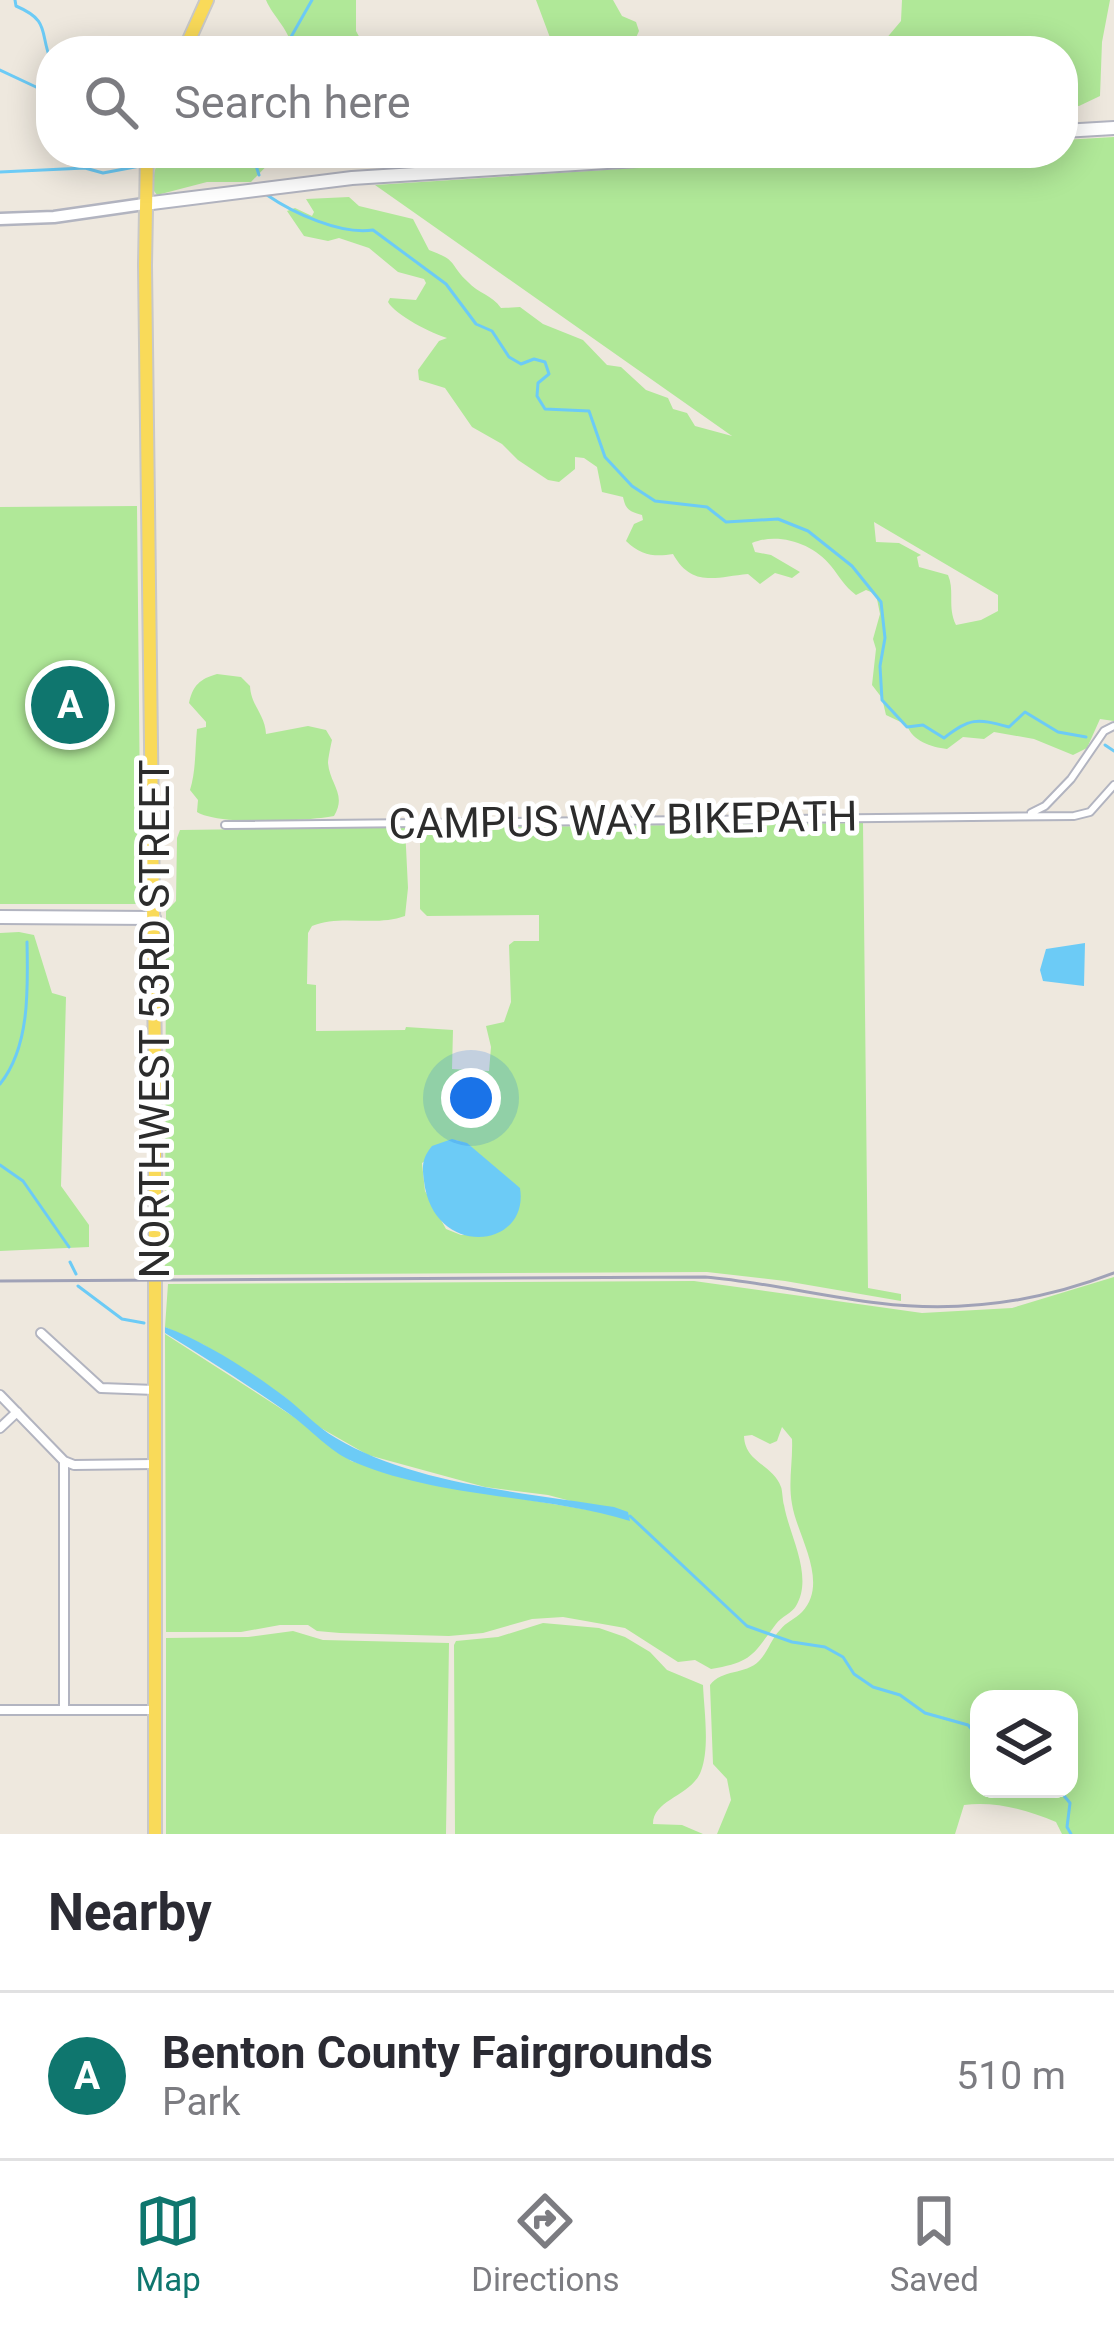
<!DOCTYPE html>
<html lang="en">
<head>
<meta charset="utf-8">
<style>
  body { margin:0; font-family:Roboto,sans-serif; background:#f2f2f3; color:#2b2b33 }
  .controls { position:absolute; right:36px; bottom:36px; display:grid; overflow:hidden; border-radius:24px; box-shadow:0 6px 30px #0003 }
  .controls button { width:108px; height:108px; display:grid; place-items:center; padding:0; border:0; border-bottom:3px solid #e1e1e2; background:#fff; color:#2b2b33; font:60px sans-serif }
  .you { position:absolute; left:471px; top:1098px; width:42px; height:42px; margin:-30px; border:9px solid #fff; border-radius:50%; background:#1a73e8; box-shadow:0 0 0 18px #1a73e833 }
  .badge { display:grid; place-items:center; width:78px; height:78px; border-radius:50%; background:#0f766e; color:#fff; font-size:39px; font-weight:700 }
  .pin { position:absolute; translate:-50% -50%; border:6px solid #fff; box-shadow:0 3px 12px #0006 }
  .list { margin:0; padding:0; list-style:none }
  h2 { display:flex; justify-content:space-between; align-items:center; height:156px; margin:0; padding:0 48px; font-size:51px }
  h2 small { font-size:39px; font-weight:400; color:#7c7c81 }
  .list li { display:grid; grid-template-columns:78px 1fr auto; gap:36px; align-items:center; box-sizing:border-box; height:168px; padding:0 48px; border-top:3px solid #e1e1e2 }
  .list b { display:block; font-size:45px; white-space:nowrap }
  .list p { margin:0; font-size:39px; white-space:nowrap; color:#7c7c81 }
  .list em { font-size:39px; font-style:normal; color:#7c7c81 }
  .icon { flex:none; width:66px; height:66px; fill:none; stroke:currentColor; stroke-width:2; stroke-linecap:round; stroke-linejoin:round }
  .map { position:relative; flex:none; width:1114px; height:1834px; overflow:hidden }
  .search { position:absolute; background:#fff; box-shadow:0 6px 30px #0003; left:36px; right:36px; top:36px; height:132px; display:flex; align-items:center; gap:30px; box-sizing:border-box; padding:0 42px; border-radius:48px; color:#7c7c81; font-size:45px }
  .sheet { height:324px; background:#fff }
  nav { display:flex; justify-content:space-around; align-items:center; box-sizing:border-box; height:168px; border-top:3px solid #e1e1e2; background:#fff; font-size:33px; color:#7c7c81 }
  nav a { display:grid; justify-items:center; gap:6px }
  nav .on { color:#0f766e }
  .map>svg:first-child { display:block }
</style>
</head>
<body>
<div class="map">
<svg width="1114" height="1834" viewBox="0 0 1114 1834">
  <rect width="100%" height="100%" fill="#eee8de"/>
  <path fill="#b0e898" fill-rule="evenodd" d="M266,0h90v31l11,20h-75c0,-19 -19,-34 -26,-51z
    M536,0h77l9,16 14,6 3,9 -6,13 13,7h-95l1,-8z
    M902,0h208l-8,42 -2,54 -21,10 -16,-1v-54h-177l-1,-11 16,-19z
    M1114,137v584l-14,-2 -13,29 -14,7 -39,-16 -40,-7 -10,7 -21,-2 -16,12c-16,-2 -35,-8 -40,-24l-21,-10 -4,-17 -10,-13 4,-36 -3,-10 7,-25 -4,-20 -10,-4 -10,5c-12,-9 -16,-18 -25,-29 -18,-23 -53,-34 -79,-23l3,9 16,3 29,17 -8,6 -17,-5 -15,11 -12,-10c-32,3 -56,14 -75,-20 -17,3 -32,2 -47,-13l8,-17 9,-4 -1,-5c-12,-4 -16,-4 -19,-18l-21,-5 -5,-25 -13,-9 -9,-1v12l-16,13 -11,-2 -30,-20 -16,-16 -30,-17 -27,-39 -26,-8 -1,-10 21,-29 8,-3c-14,-4 -52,-23 -59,-36l2,-4 26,2 10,-17 -2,-4 -26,-7 -29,-24 -30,-10 -11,3 -24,-5 -17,-25 8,-3 17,8 2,-4 -8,-13 43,-2 10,9 54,13 16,31c30,11 19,13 39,32 10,11 24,13 33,26l19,-1 23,17 40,16 24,25 14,2 25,23 22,8 5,11 14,4 8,13 37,10 -357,-251 487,-32h201v-13zM874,522l124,73v16l-17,9 -25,5c-9,-18 -1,-34 -8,-50l-29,-8 -2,-10 4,-2 -22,-12 -23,-1z
    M159,153h120l-28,29h-44l-50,13 -6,-8z
    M431,153l-3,12 -43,3 -26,-5 -4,-9z
    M137,506l4,398h-141v-397z
    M217,674l24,3 9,9c1,20 15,28 16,48l42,-8 18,4 6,10c-1,4 -4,19 -4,23 2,22 19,31 6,53 -27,5 -114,10 -137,-4l1,-12 -8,-10c6,-19 5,-41 7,-61l9,-2v-5l-17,-19c4,-18 11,-24 28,-29z
    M863,823l5,465 33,6v7l-116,-20 -78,-9 -542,3 1,-364 10,-10 1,-63 3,-8 225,-3 3,61 -3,28c-30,11 -64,-2 -93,10l-4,7 -1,51 9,1v46l89,-1 1,-3 47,3 -1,39 37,2 2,-24 -5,-21 18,-4 7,-20 -2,-57 5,-4h25v-26l-112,1 -7,-7v-81zM456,1140l11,4 52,44 -31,47h-27l-15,-6 -21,-38 -3,-28z
    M19,932l15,3 18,58 14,4 -5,189 28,39v22l-89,4v-318z
    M1114,1277v557h-52l-6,-12c-29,-12 -60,-21 -92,-17l-9,29h-238l14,-34 -4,-21 -14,-15 -3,-79c12,-16 35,-10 49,-24 9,-9 12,-22 21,-31 6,-8 15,-11 22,-18 28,-30 -5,-76 -10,-108 -4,-22 1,-42 0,-65l-10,-12 -5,14 -7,3 -18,-9 -8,1c1,27 29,28 37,51 1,1 2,17 3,18 5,30 30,71 12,101 -4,7 -15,11 -20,18 -24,32 -24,38 -65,45l-16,-9 -17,2 -53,-34 -62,-11 -31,2 -49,14 -34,3 -109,-3 -23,-2 -9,-6h-28l-39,7h-75l-1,-298 129,83 57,44 76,22 204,34 -83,-22 -63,-8 -117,-32 -56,-32 -26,-25 -82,-53 -39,-18 3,-43 526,-3 228,32 90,-5zM979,1699h90v90h-90z
    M543,1623l56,5 26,9 25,15 17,18 36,15c1,24 7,63 -2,86 -9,25 -48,28 -48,53l29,1 21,9h-248l-1,-189 2,-4 42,-4z
    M293,1631l30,9 126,3 -3,191h-280v-196l82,-1z"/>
  <path fill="#6ccbf6" d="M1085,943l-1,43 -41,-5 -3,-11 6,-21z
    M452,1139l15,4 53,45c10,62 -87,71 -96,-7 -2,-15 -2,-23 8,-35z
    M165,1327c39,14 87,45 120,70 18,14 32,30 51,41 76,46 191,55 278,69l14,5 2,9c-89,-27 -188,-22 -276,-59 -26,-11 -44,-34 -66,-49 -40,-28 -81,-54 -123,-80z"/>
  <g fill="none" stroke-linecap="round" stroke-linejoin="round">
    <path stroke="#6ccbf6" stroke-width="3" d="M15,0l1,6c35,15 23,26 35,55
      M283,51l29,-51
      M0,70l36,17 15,1
      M252,153l7,22
      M150,166l33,-13
      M0,172l85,-4 18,5 37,-7
      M267,195c26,18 74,40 106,35l73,54 30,40 16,7 17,26 12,7 13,-5 11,3 4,12 -11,9 -1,13 8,13 44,2 16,46 27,29 23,15 52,6 19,15 52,-3 30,12 44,35 29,36 4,36 -5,28 2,34 25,27 16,-2 21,13c26,-20 32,-20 65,-11l16,-15 33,20 28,5
      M1105,745l9,6
      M0,1084c30,-37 28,-96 27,-142
      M0,1165l23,16 46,66
      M70,1262l6,12
      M78,1286l44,33 22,4
      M630,1516l117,110 45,16 33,5 18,10 11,17 19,13 27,8 25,18 43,12 11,13
      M1035,1789l25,2 10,12 -3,24 4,7"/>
    <defs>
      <path id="pedestrian" d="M1031,813l14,-7 26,-27 33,-48 10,-5
        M225,825l849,-9 16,-4 24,-27"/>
      <path id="minor" d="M41,1333l60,55 54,2
        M0,1395l64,66 10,4 81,-1
        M0,1428l17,-16
        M0,1710h155
        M64,1710v-249"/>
      <path id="tertiary" d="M0,219l54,-2 90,-13"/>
      <path id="secondary" d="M1063,131l51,-3
        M144,204l208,-26 398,-25
        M0,917l154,1"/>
      <path id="primary" d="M184,51l23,-51
        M147,153l-2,112 10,799v770"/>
    </defs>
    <use href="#pedestrian" stroke="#b2b4c0" stroke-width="10"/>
    <use href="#minor" stroke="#b2b4c0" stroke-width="12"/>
    <use href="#tertiary" stroke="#b2b4c0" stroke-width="15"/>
    <use href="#secondary" stroke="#b2b4c0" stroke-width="16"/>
    <use href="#primary" stroke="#c8c8c8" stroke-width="16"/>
    <use href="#pedestrian" stroke="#fff" stroke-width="6"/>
    <use href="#minor" stroke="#fff" stroke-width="8"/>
    <use href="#tertiary" stroke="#fff" stroke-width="10"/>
    <use href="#secondary" stroke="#fff" stroke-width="12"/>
    <use href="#primary" stroke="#f9da59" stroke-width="12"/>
    <path stroke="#a0a2b7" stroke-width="3" d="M0,1281l705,-4c59,5 115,19 173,26 80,10 161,-1 236,-30"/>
  </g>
  <g text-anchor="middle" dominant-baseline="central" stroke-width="10" stroke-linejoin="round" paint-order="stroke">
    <g font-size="42" fill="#2c2c2c" stroke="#fff">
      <text transform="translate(623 820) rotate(-1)">CAMPUS WAY BIKEPATH</text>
      <text transform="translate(154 1019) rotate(-90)">NORTHWEST 53RD STREET</text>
    </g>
  </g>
</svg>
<div class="controls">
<button><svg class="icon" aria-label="layers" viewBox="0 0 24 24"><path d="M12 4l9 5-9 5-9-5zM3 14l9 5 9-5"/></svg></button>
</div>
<div class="you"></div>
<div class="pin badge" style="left:70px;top:705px">A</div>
<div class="search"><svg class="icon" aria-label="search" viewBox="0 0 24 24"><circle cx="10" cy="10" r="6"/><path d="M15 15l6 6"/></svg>Search here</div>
</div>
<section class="sheet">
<h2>Nearby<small></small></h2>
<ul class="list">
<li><span class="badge">A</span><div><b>Benton County Fairgrounds</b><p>Park</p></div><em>510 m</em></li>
</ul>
</section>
<nav>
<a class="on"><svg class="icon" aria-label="map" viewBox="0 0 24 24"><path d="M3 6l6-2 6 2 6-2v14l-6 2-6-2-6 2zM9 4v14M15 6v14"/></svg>Map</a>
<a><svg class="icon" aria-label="directions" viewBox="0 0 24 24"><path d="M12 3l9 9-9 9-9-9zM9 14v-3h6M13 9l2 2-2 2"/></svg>Directions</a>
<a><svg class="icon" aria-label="saved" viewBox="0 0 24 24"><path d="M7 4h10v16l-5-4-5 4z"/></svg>Saved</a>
</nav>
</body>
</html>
